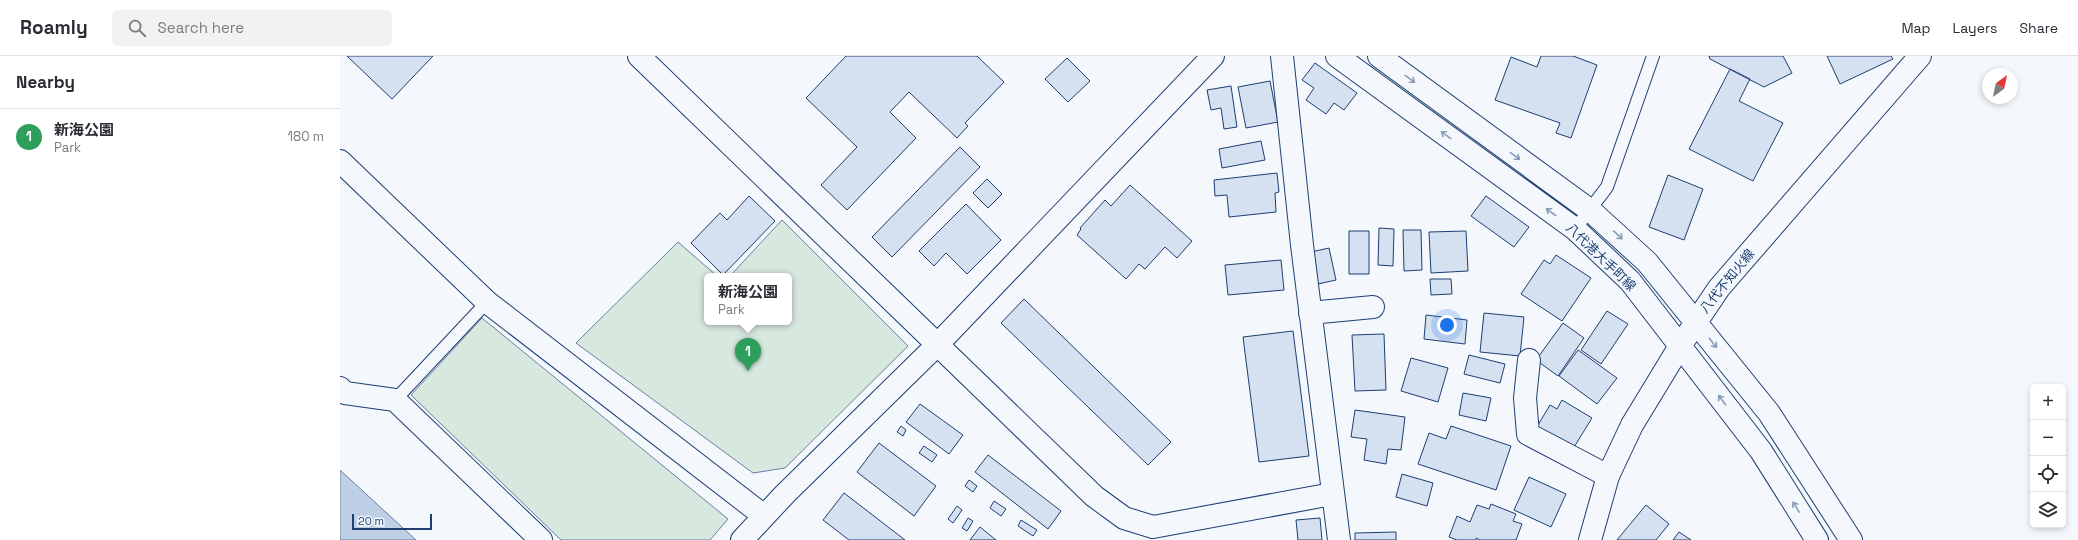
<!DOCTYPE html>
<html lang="en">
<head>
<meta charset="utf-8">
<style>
  body { margin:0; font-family:"Space Grotesk","Noto Sans JP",sans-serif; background:#f2f2f3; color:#2b2b33 }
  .controls { position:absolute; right:12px; bottom:12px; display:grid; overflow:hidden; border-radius:6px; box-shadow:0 2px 6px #0003 }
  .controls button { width:36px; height:36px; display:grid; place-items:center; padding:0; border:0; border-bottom:1px solid #e1e1e2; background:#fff; color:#2b2b33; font:20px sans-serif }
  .compass { position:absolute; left:1642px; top:12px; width:36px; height:36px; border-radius:50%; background:#fff; box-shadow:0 2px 6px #0003; rotate:33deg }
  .scale { position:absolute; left:12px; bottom:10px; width:80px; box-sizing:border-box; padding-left:4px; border:2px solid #1d3f73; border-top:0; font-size:11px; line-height:14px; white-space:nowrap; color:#1d3f73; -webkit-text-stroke:3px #f4f7fb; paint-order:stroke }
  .you { position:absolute; left:1107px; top:269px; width:14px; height:14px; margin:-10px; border:3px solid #fff; border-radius:50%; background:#1a73e8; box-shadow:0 0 0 6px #1a73e833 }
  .badge { display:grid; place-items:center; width:26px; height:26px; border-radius:50%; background:#c62828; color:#fff; font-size:13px; font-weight:700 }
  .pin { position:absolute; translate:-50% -33px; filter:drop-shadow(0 1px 2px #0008) }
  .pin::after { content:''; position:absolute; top:21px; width:14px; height:12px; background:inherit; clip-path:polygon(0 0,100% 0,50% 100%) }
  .popup { position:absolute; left:364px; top:217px; width:88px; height:52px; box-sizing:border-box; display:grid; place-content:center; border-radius:6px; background:#fff; filter:drop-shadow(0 1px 3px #0005); font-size:13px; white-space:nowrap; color:#7c7c81 }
  .popup b { font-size:15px; color:#2b2b33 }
  .popup::after { content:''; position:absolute; left:50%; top:100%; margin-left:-8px; border:8px solid transparent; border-top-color:#fff }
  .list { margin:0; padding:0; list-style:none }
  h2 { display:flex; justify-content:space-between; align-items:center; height:52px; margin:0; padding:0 16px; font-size:17px }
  h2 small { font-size:13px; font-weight:400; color:#7c7c81 }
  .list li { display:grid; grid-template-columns:26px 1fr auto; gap:12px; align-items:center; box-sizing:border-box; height:56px; padding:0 16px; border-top:1px solid #e1e1e2 }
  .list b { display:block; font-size:15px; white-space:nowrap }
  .list p { margin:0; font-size:13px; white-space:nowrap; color:#7c7c81 }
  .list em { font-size:13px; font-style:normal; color:#7c7c81 }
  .icon { flex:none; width:22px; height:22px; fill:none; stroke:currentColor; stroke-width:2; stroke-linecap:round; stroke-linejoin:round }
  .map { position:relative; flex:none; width:1738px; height:484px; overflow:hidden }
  header { display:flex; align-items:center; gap:24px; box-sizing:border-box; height:56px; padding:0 20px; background:#fff; border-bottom:1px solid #e1e1e2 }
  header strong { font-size:19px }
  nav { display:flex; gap:22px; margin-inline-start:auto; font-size:14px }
  .search { width:280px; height:36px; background:#f2f2f3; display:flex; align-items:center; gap:10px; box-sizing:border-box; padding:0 14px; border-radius:6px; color:#7c7c81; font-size:15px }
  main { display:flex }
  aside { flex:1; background:#fff }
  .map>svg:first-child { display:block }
</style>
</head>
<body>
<header>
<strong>Roamly</strong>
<div class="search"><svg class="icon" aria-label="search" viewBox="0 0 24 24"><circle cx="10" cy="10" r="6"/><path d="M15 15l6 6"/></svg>Search here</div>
<nav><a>Map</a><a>Layers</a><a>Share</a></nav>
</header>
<main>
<aside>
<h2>Nearby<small></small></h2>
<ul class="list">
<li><span class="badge" style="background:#2e9e5b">1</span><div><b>新海公園</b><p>Park</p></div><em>180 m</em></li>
</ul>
</aside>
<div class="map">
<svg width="1738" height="484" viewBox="0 0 1738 484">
  <rect width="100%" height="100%" fill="#f4f7fb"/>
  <path fill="#d7e8df" stroke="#687fa3" d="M442,164l126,126 -123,122 -32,5 -177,-130 102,-101 39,34h-10v46h82v-46h-59z
    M142,262l246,201 -18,21h-149l-150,-145z"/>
  <path fill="#bed0e5" stroke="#687fa3" d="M0,414l76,70h-76z"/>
  <path fill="#d5e0f0" stroke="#1d3f73" d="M7,0h86l-41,43z
    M506,0h131l27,26 -39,41 3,3 -11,12 -48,-46 -19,20 26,26 -69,72 -26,-25 36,-38 -51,-49z
    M1201,0h32l24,9 -26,73 -15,-5 4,-10 -65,-23 16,-43 26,10z
    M1369,0h74l9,17 -28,14 -54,-28z
    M1487,0h64l2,3 -53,25z
    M727,2l23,23 -22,21 -23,-23z
    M975,7l42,30 -13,17 -10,-7 -8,11 -20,-14 8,-12 -12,-8z
    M1390,13l20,10 -11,22 44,22 -30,58 -64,-32z
    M930,25l8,41 -32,6 -8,-41z
    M891,30l6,41 -13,2 -3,-21 -10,2 -4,-20z
    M921,85l4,19 -43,8 -3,-19z
    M620,91l20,20 -88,90 -20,-20z
    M937,117l2,19 -4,1 1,19 -47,5 -2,-22 -12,1 -1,-16z
    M1328,119l35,14 -19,51 -35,-13z
    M647,123l15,15 -14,14 -15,-15z
    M790,129l62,56 -15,17 -12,-11 -20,22 -6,-5 -13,15 -49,-44 4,-6 -1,-1 25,-28 6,6z
    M409,140l26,25 -52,54 -32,-32 29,-30 7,7z
    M1146,140l43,31 -15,20 -43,-31z
    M626,148l35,36 -34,34 -21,-21 -12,13 -15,-15z
    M1039,172l15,1 -1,37 -15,-1z
    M1063,174h18l1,40 -18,1z
    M1009,175h20v43h-20z
    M1126,175l2,40 -37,2 -2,-41z
    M989,192l7,32 -18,4 -7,-32z
    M1216,199l35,23 -29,43 -41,-27 23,-34 6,4z
    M941,204l3,30 -56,5 -3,-30z
    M1090,223h21l1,15 -21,1z
    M684,243l147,143 -23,23 -147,-142z
    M1267,255l21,13 -27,40 -20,-14z
    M1144,257l40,4 -4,39 -40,-4z
    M1086,259l41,5 -2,24 -41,-5z
    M1223,267l21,15 -26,38 -22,-16z
    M953,275l16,125 -50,6 -16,-125z
    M1044,278l2,56 -31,1 -3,-56z
    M1238,294l39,28 -20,26 -38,-28z
    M1129,299l36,9 -5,19 -36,-9z
    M1071,302l37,10 -10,34 -37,-11z
    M1123,337l28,5 -5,23 -27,-6z
    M1222,344l30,18 -21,34 -36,-22 15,-25 7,4z
    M580,348l43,31 -14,19 -43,-32z
    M1015,354l50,7 -4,33 -13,-1 -2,15 -22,-4 3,-21 -16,-2z
    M561,370l5,4 -3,6 -6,-4z
    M1111,370l60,20 -15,44 -78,-26 11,-31 17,6z
    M539,387l57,43 -22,30 -57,-44z
    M584,390l13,9 -5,7 -13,-9z
    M648,399l73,56 -13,18 -73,-57z
    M1062,418l31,9 -6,23 -31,-9z
    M1189,421l37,17 -15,33 -37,-17z
    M629,424l8,6 -4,6 -8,-6z
    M504,437l61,47h-56l-26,-20z
    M654,445l12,8 -5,7 -11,-8z
    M1151,448l25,10 -3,7 9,3 -6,16h-36l-4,-2v2h-19l-8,-3 8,-21 13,6 7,-17 12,4z
    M1306,449l23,19 -13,16h-39z
    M617,450l5,4 -9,13 -5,-4z
    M628,462l5,3 -6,10 -5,-3z
    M980,462l2,22h-24l-2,-20z
    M681,464l16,10 -4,6 -15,-10z
    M640,471l16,13h-26z
    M1056,476v8h-41v-7z
    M1339,476l12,8h-18z"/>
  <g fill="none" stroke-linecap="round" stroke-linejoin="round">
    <defs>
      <path id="lane" d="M1235,173l32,-42 46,-131
        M55,344l92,-98"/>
      <path id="street" d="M299,0l455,440 30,22 29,9 179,-33
        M942,0l20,189 37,295
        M0,105l147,141 277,214
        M970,257l63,-6
        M1189,304l-4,38 3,36 80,42
        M0,332l5,5 50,7 146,140
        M402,484l43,-46 152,-149 276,-289"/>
      <path id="secondary" d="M997,0l238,173 55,52 131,170 56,89
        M1039,0l212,155 56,51 122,151 82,127
        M1250,484l18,-64 24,-51 48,-79 39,-58 201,-232"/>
    </defs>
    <use href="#lane" stroke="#1d3f73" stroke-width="14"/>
    <use href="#street" stroke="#1d3f73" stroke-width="24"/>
    <use href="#secondary" stroke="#1d3f73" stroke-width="24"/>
    <use href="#lane" stroke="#f4f7fb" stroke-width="12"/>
    <use href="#street" stroke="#f4f7fb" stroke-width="22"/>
    <use href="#secondary" stroke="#f4f7fb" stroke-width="22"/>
  </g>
  <defs><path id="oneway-shaft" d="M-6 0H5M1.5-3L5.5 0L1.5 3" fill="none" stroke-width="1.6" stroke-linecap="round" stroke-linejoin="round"/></defs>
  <g stroke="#889bb7">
    <use href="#oneway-shaft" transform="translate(1070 23) rotate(36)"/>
    <use href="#oneway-shaft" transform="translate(1106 79) rotate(-144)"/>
    <use href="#oneway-shaft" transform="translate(1175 100) rotate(36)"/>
    <use href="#oneway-shaft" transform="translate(1211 156) rotate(-144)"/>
    <use href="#oneway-shaft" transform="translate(1278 179) rotate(43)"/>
    <use href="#oneway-shaft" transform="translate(1373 287) rotate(51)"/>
    <use href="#oneway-shaft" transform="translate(1382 344) rotate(-127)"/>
    <use href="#oneway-shaft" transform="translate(1456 451) rotate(-122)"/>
  </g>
  <g text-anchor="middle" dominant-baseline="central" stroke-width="3" stroke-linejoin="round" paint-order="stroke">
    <g font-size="13" fill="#1d3f73" stroke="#f4f7fb">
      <text transform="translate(1261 201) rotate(44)">八代港大手町線</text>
      <text transform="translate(1387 225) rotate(-51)">八代不知火線</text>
    </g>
  </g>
</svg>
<div class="controls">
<button>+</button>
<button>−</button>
<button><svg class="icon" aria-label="locate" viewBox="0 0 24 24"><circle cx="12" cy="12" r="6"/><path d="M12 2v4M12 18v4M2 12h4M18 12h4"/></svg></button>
<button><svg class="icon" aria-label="layers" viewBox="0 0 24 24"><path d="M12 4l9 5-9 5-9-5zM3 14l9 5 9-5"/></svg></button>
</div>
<svg class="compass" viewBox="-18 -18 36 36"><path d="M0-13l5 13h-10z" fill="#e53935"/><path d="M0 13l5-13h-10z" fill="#7c7c81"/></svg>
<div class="scale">20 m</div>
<div class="you"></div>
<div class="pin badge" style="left:408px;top:315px;background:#2e9e5b">1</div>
<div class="popup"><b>新海公園</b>Park</div>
</div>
</main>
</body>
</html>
